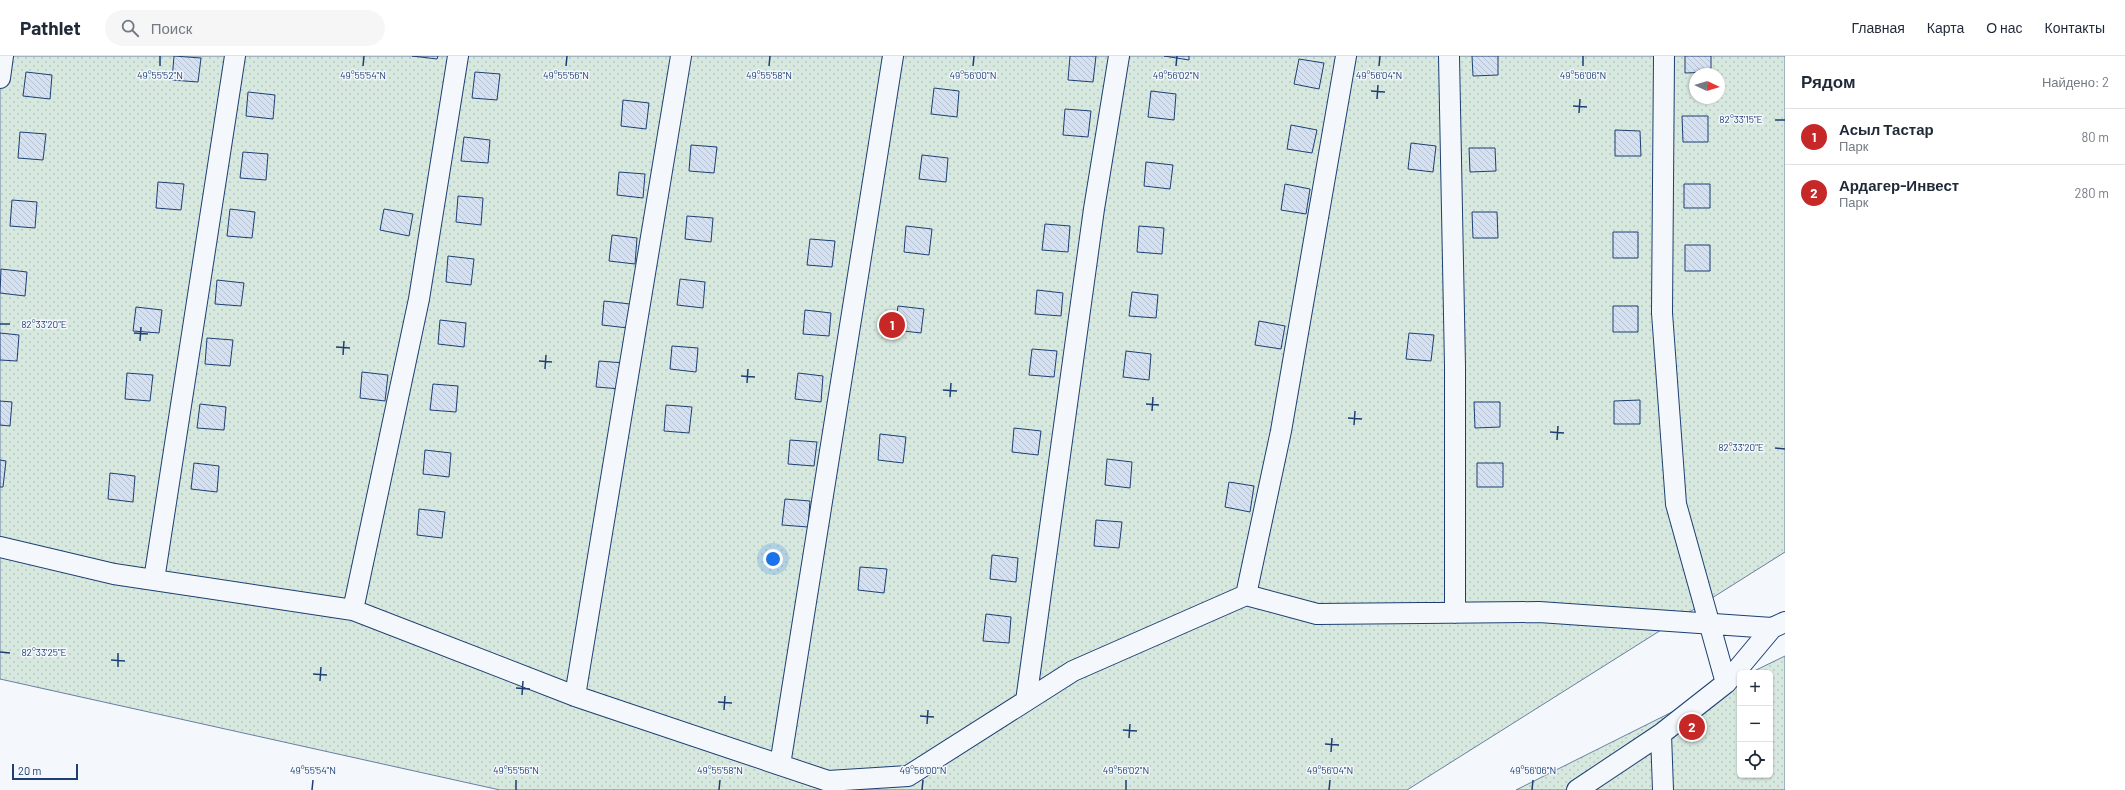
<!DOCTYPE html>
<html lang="ru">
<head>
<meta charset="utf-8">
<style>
  body { margin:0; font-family:Barlow,sans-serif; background:#f6f6f7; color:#1f2937 }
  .controls { position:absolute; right:12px; bottom:12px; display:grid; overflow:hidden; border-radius:6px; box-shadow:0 1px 3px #0004 }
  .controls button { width:36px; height:36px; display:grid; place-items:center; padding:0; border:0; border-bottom:1px solid #e0e1e3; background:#fff; color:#1f2937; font:20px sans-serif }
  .compass { position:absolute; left:1689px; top:12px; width:36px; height:36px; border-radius:50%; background:#fff; box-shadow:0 1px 3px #0004; rotate:94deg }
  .scale { position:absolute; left:12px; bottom:10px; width:66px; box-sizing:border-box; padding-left:4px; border:2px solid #1d3f73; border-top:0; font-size:11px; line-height:14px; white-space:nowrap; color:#1d3f73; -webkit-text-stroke:3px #f4f7fb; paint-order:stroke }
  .you { position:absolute; left:773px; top:503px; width:14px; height:14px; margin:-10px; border:3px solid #fff; border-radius:50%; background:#1a73e8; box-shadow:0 0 0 6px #1a73e833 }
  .badge { display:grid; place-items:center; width:26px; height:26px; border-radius:50%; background:#c62828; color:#fff; font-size:13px; font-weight:700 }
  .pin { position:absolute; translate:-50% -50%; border:2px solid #fff; box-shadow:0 1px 4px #0006 }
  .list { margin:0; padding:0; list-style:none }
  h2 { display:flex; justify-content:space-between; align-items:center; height:52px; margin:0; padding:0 16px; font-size:17px }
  h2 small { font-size:13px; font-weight:400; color:#747a83 }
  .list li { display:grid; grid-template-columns:26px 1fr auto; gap:12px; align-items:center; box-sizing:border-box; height:56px; padding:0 16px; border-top:1px solid #e0e1e3 }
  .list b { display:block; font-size:15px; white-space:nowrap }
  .list p { margin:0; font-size:13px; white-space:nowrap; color:#747a83 }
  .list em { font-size:13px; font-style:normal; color:#747a83 }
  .icon { flex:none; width:22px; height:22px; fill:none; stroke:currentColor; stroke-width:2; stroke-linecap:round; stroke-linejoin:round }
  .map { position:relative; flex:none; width:1785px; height:734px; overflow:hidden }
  header { display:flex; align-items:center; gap:24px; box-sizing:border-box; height:56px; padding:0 20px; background:#fff; border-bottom:1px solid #e0e1e3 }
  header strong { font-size:19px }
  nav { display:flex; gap:22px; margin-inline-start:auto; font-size:14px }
  .search { width:280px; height:36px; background:#f6f6f7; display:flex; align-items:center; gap:10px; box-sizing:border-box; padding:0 14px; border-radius:22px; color:#747a83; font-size:15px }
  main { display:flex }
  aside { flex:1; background:#fff }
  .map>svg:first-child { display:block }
</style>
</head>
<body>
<header>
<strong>Pathlet</strong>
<div class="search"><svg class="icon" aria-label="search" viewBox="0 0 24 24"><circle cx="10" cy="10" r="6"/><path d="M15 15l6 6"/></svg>Поиск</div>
<nav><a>Главная</a><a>Карта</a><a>О нас</a><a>Контакты</a></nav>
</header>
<main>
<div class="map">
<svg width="1785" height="734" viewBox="0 0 1785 734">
  <defs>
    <pattern id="grass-dots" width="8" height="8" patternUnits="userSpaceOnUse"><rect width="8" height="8" fill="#d7e8df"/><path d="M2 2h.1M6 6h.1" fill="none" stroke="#b8c8c3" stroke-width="1.8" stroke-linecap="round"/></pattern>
    <pattern id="building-back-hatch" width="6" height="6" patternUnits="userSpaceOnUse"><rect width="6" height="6" fill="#d5e0f0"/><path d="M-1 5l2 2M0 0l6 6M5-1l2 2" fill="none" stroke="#b6c1d1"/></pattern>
  </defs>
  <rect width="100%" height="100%" fill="#f4f7fb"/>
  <path fill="url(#grass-dots)" stroke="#687fa3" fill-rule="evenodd" d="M0,0h1785v496l-378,238h-907l-500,-111zM1695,18h24v24h-24z
    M1785,600v134h-269l224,-112v97h30v-102h-20z"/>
  <path fill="url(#building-back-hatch)" stroke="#1d3f73" d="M174,0l27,2 -3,24 -26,-2z
    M412,0h26l-1,3z
    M1070,0h26l-3,26 -25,-2z
    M1164,0h25v4z
    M1472,0h26v19l-25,1z
    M1685,0h26v16l-26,1z
    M1299,3l25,4 -5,26 -25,-5z
    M26,16l26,3 -2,24 -27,-3z
    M475,16l25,2 -3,26 -25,-2z
    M934,32l25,3 -2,26 -26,-3z
    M1151,35l25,3 -2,26 -26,-3z
    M248,36l27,3 -2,24 -27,-3z
    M623,44l26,3 -3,26 -25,-3z
    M1065,53l26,2 -3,26 -25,-2z
    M1682,60h26v26h-25z
    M1291,69l26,5 -5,23 -25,-4z
    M1615,74l25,1 1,25h-26z
    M20,76l26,2 -3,26 -25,-2z
    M464,81l26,3 -2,23 -27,-2z
    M1411,87l25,3 -3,26 -25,-3z
    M691,89l26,2 -3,26 -25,-2z
    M1469,92h26l1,23 -26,1z
    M243,96l25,2 -2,26 -26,-2z
    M922,99l26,3 -2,24 -27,-3z
    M1146,106l27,3 -3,24 -26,-3z
    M619,116l26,2 -2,24 -26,-3z
    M158,126l26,2 -3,26 -25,-2z
    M1285,128l25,5 -4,25 -25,-4z
    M1684,128h26v24h-26z
    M458,140l25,2 -2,27 -25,-3z
    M12,144l25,2 -2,26 -25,-2z
    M230,153l25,3 -3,26 -25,-2z
    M384,153l29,5 -4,22 -29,-6z
    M1472,156h25l1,26h-25z
    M687,160l26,2 -2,24 -26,-3z
    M1045,168l25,2 -2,26 -26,-2z
    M906,170l26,3 -3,26 -25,-3z
    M1139,170l25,2 -2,26 -25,-2z
    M1613,176h25v26h-25z
    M612,179l25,3 -2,26 -26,-3z
    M810,183l25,2 -3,26 -25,-2z
    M1685,189h25v26h-25z
    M448,200l26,3 -3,26 -25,-3z
    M1,213l26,3 -2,24 -25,-3z
    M680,223l25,3 -2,26 -26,-3z
    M217,224l27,3 -3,23 -26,-2z
    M1037,234l26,3 -2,23 -26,-2z
    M1132,236l26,3 -2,23 -27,-2z
    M604,245l26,3 -2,24 -26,-3z
    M898,250l26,3 -3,24 -26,-3z
    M1613,250h25v26h-25z
    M136,251l26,3 -3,23 -26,-2z
    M805,254l26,3 -2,23 -26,-2z
    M440,264l26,3 -2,24 -26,-3z
    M1259,265l26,5 -4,23 -26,-4z
    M0,277l19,2 -2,26 -17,-1z
    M1409,277l25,2 -3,26 -25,-2z
    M207,282l26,2 -3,26 -25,-2z
    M672,290l26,2 -2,24 -26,-3z
    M1032,293l25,2 -3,26 -25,-2z
    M1126,295l25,3 -2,26 -26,-3z
    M599,305l25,2 -3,26 -25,-2z
    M362,316l26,3 -3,26 -25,-3z
    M127,317l26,2 -3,26 -25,-2z
    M798,317l25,3 -2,26 -26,-3z
    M433,328l25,2 -2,26 -26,-2z
    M1640,344v24h-26v-23z
    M0,345l12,1 -2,24 -10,-1z
    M1474,346h26v25l-25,1z
    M200,348l26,3 -2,23 -27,-2z
    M666,349l26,2 -3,26 -25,-2z
    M1014,372l27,3 -3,24 -26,-3z
    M880,378l26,3 -3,26 -25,-3z
    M790,384l27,2 -3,24 -26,-2z
    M425,394l26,3 -2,24 -26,-3z
    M1107,403l25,3 -2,26 -25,-3z
    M0,404l6,1 -3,26h-3z
    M194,407l25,3 -2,26 -26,-3z
    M1477,407h26v24h-26z
    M110,417l25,3 -2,26 -25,-3z
    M1229,426l25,4 -4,26 -25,-5z
    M785,443l25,2 -2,26 -26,-2z
    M419,453l26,3 -3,26 -25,-3z
    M1096,464l26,2 -3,26 -25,-2z
    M992,499l26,3 -2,24 -26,-3z
    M860,511l27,2 -3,24 -26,-3z
    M986,558l25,3 -2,26 -26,-2z"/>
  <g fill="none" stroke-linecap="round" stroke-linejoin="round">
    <defs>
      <path id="street" d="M1449,0l6,310v247
        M1664,0l-2,257 14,191 50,179
        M0,22l3,-22
        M0,491l114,27 239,36 222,86 253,85 80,-5 165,-105 173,-76 35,-164 65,-375
        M154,524l81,-524
        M1246,539l71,19 222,-2 233,16
        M353,554l66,-311 39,-243
        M575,640l106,-640
        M1026,645l68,-492 25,-153
        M1661,678l2,56
        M780,709l113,-709
        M1577,734l84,-56 65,-51 46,-55 13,-6"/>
    </defs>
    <use href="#street" stroke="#1d3f73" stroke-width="22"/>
    <use href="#street" stroke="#f4f7fb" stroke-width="20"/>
  </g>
  <path fill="none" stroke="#1d3f73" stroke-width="1.5" d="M160,10v-10M363,10l1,-10M566,10l1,-10M769,10l1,-10M973,10l1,-10M1176,10l1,-10M1379,10l1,-10M1583,10v-10M1371,35l14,1M1377,43l1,-14M1573,50l14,1M1579,57l1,-14M1775,64h10M0,268h10M134,277l14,1M140,285l1,-14M336,291l14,1M343,299l1,-14M539,305l13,1M545,313l1,-14M741,320l14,1M747,327l1,-14M943,334l14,1M950,341l1,-14M1146,348l13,1M1152,355l1,-14M1348,362l14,1M1354,369l1,-14M1550,376l14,1M1557,384l1,-14M1775,392l10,1M0,596l10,1M111,604l14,1M118,611v-14M313,618l14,1M320,625l1,-14M516,632l14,1M522,639l1,-14M718,646l14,1M724,654l1,-14M920,660l14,1M927,668l1,-14M1123,674l14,1M1129,682l1,-14M1325,688l14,1M1331,696l1,-14M312,734l1,-10M516,734v-10M719,734l1,-10M922,734l1,-10M1126,734v-10M1329,734l1,-10M1532,734l1,-10"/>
  <g font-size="10" text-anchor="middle" fill="#1d3f73" stroke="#f4f7fb" stroke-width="3" stroke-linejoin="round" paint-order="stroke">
    <text x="160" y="23">49°55'52"N</text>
    <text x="363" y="23">49°55'54"N</text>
    <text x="566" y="23">49°55'56"N</text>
    <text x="769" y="23">49°55'58"N</text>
    <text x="973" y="23">49°56'00"N</text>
    <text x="1176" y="23">49°56'02"N</text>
    <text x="1379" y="23">49°56'04"N</text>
    <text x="1583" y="23">49°56'06"N</text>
    <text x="1741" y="67">82°33'15"E</text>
    <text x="44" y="272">82°33'20"E</text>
    <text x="1741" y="395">82°33'20"E</text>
    <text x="44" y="600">82°33'25"E</text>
    <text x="313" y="718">49°55'54"N</text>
    <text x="516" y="718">49°55'56"N</text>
    <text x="720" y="718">49°55'58"N</text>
    <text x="923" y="718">49°56'00"N</text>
    <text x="1126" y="718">49°56'02"N</text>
    <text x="1330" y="718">49°56'04"N</text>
    <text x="1533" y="718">49°56'06"N</text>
  </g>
</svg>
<div class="controls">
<button>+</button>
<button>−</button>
<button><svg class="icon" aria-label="locate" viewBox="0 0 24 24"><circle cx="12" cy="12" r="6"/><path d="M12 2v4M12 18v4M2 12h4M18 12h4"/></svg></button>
</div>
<svg class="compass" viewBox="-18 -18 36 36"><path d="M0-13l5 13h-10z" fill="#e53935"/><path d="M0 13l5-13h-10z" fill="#747a83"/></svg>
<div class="scale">20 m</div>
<div class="you"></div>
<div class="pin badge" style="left:892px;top:269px">1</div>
<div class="pin badge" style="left:1692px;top:671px">2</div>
</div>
<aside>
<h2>Рядом<small>Найдено: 2</small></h2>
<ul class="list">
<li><span class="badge">1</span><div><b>Асыл Тастар</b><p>Парк</p></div><em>80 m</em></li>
<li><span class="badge">2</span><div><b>Ардагер-Инвест</b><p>Парк</p></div><em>280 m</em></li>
</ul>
</aside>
</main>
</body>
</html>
